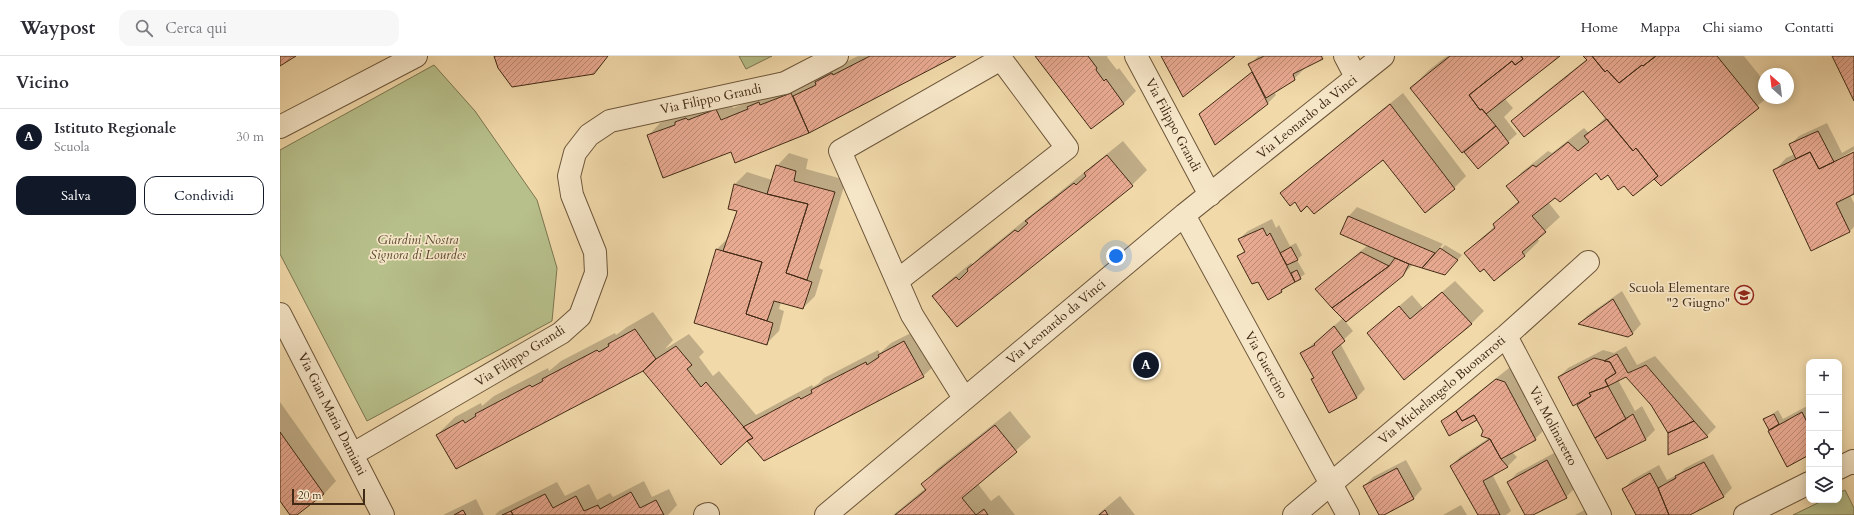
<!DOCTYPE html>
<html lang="it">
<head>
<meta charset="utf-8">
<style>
  body { margin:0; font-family:Cardo,serif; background:#f7f7f7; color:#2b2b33 }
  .controls { position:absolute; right:12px; bottom:12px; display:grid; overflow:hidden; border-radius:8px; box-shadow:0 2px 10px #0003 }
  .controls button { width:36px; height:36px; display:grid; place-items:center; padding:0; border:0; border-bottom:1px solid #e1e1e2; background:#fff; color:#2b2b33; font:20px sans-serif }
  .compass { position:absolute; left:1478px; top:12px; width:36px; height:36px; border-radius:50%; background:#fff; box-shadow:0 2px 10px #0003; rotate:332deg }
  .scale { position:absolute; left:12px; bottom:10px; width:73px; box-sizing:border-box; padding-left:4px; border:2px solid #412a15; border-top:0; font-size:11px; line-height:14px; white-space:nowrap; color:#412a15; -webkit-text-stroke:3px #f6e6c8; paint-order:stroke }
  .you { position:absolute; left:836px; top:200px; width:14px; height:14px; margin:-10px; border:3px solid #fff; border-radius:50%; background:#1a73e8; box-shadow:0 0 0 6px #1a73e833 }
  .badge { display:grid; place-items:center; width:26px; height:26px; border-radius:50%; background:#111827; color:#fff; font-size:13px; font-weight:700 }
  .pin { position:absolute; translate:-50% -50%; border:2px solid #fff; box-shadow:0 1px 4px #0006 }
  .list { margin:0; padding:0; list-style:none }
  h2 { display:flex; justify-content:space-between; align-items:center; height:52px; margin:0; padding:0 16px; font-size:17px }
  h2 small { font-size:13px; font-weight:400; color:#7c7c81 }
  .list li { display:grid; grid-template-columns:26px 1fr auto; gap:12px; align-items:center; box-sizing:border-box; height:56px; padding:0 16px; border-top:1px solid #e1e1e2 }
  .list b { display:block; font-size:15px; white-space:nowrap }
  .list p { margin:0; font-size:13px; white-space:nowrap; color:#7c7c81 }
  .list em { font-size:13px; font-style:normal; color:#7c7c81 }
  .actions { display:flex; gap:8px; padding:12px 16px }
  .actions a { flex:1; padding:9px 0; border:1px solid #111827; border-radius:12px; text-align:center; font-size:14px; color:#111827 }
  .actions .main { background:#111827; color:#fff }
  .icon { flex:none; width:22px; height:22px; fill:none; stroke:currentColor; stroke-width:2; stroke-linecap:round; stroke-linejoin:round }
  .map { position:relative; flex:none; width:1574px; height:459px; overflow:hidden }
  header { display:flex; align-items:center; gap:24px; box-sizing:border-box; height:56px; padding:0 20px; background:#fff; border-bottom:1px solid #e1e1e2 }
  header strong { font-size:19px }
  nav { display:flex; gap:22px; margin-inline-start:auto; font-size:14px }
  .search { width:280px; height:36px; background:#f7f7f7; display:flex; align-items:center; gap:10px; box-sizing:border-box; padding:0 14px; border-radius:12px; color:#7c7c81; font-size:15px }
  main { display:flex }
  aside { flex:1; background:#fff }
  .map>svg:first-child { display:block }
</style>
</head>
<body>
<header>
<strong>Waypost</strong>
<div class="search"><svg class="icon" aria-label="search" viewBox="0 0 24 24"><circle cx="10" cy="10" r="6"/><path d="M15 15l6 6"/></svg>Cerca qui</div>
<nav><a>Home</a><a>Mappa</a><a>Chi siamo</a><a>Contatti</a></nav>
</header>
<main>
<aside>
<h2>Vicino<small></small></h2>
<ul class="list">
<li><span class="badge">A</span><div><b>Istituto Regionale</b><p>Scuola</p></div><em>30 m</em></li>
</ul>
<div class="actions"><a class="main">Salva</a><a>Condividi</a></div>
</aside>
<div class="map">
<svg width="1574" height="459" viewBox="0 0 1574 459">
  <defs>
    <pattern id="building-hatch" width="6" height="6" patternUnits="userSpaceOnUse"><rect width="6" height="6" fill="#e9aa92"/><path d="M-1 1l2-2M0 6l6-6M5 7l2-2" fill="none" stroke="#be8b76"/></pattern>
  </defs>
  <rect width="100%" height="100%" fill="#f1d9aa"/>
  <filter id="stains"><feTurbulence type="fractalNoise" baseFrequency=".005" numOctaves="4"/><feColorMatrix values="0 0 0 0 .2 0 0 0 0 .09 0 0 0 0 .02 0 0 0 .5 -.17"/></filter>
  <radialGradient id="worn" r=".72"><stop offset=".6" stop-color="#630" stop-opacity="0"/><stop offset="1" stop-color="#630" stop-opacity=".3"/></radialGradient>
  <path fill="#b7c08b" stroke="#7c7550" d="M459,0h33l-26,13z
    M154,9l41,46 62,89 20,68 -5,53 -185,100 -87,-167v-104z
    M1565,434l9,18v7h-61l31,-15h15v-7z"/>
  <path fill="#0003" d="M578,0h96l-145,76 -78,18 -83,-14 12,-13 69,-25 4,10 71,-26 1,4 42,-27 1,2z
    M756,0h72l-1,1 10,13 2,-2 17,23 -13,13z
    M978,0h66l-18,11 -12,12 -20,13 2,3 -9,9 -67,10 53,-43 -3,-6z
    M1167,0h111l-53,43 8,9 -9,9 13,17 -39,34 -67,-80 18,-18z
    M1305,0h159l20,25v17h3l-106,86 -7,-6 -30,7 -16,-11 -12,-2 -41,25 -7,5 12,15 -23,21 2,3 -15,15 -39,12 -20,-15 30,-27 -1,-2 25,-23 -12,-14 15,-15 26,-21 4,2 32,-25 5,5 17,-16 -23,-27 -71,32 15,-15 60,-48z
    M1123,37l63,83 -12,12 -71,-29 -75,46 -27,-12 13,-12z
    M1547,67l15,30 12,-7v4l-24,14 24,-12v41l-4,2 4,8v24l-4,4 -76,-60 12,-13 9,-4 -5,-9 9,-9z
    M843,85l24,29 -15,15 -198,111 15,-15 22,-18 2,1 10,-10z
    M509,97l19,6 -2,10 40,11 -27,88 4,2 -8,26 -12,12 -22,-6 -2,7 5,2 -5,20 -13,13 -49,-95 12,-12 9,-26 -9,-3 6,-24 12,-12 25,8 5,-14z
    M1077,151l86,37 -7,8 1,1 8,-8 17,10 -17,19 -32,-10 -10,11 -58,46 8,10 -13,12 25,46 -9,9 -44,-18 2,-3 -13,-23 42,-36 -27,-29 52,-44 -27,-12 8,-17z
    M992,163l4,9 3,-3 11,21 6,-3 6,12 -5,5 8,14 -24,17 -23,-11 -20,-24 7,-6 -6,-11 9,-8z
    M1175,225l29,30 -12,12 -68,55 -36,-45 44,-38 11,13z
    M1342,235l19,33 -8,9 -5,3 -48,-13 8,-8z
    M373,256l20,28 -8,9 24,-15 15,18 -5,5 14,19 6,-5 37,44 56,-30 1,2 5,-3 6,-6 54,-28 2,3 11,-10 26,-13 19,34 -13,12 -175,64 -105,-70 -206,65 18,-18 26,-14 1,3 12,-10 54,-28 1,3 12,-10 54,-28 1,2 11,-8z
    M1346,290l11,19 18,-9 61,71 -9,9 -38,18v-21l-17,-29 -26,-28 -8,4 17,31 7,-5 13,24 -9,9 -38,19 -30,-55 -19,-26 9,-9 35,-18 11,3z
    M1229,312l8,2 30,57 -12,12 -23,13 5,5 -9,9 -16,8 19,37 -5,4h-27l-28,-49 9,-9 29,-19 -12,-19 -35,2z
    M0,346l56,79 -12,13 -29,21h-3l-12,-16z
    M1529,349v49l-39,-24 -6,-10 14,-10 5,9z
    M730,355l21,26 -53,47 13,17 8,-6 16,20h-122l33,-27 -3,-4 14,-15z
    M1276,396l19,36 -9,9 -35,18h-5l-17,-33 8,-9z
    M1433,398l19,34 -9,9 -35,18h-51l-13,-26 8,-9 27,-15 8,15 12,-6 6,-6z
    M1126,404l16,29 -8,9 -34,17 -16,-29 9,-9z
    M364,425l8,16 17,-8 8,16 -9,10h-173l4,-4 58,-29 8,14 24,-12 8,16 13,-7 3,4z
    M840,440l15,19h-38z
    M196,443l8,16h-41z
    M1181,449l6,10h-24z
    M1306,453l3,6h-14z"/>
  <path fill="url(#building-hatch)" stroke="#412a15" d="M0,0h16l-16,10z
    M214,0h114l-14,18 -82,13 -14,-19z
    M590,0h86l-147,77 -16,-37 23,-11 -1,-3 17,-9 1,2z
    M755,0h53l9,12 -1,2 8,11 2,-2 18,25 -33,25z
    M881,0h74l-52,41z
    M984,0h57l2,3 -30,15 2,6 -29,18 -18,-34z
    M1170,0h71l2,3 -8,6 -3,-4 -43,34 11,15 2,-1 14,17 -34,27 -52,-65z
    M1241,0h39l-74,58 -4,-5 -2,1 -11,-15 43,-34 3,4 8,-6z
    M1303,0h9l13,16 2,-2 12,13 23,-18 1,1 13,-10h61l42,52 -98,78 -7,-7 4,-3 -22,-28 -3,3 -50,-60 -59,46 -13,-16 76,-61z
    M1312,0h64l-13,10 -1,-1 -23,18 -12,-13 -2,2z
    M1552,0h22v45z
    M972,16l16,32 -53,41 -16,-31z
    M511,37l18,40 -74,30 -4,-11 -68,26 -16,-43 28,-10v-3l11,-4 2,2 28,-11 5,11 27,-11 -1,-2 12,-5 1,3z
    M1110,48l65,85 -30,24 -42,-53 -69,54 -7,-8 -6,6 -6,-10 -5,4 -10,-13z
    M1327,63l26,32 3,-3 22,28 -25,20 -9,-10 -6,4 -10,-15 -7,5 -5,-7 -36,29 -5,-4 -23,18 14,16 -24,20 3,4 -31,25 -10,-12 -4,3 -16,-19 31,-25 -2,-4 26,-22 -13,-16 27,-21 3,2 32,-25 10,9 11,-9 -5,-6z
    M1216,70l13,17 -31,26 -14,-17z
    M1538,75l16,31 -15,7 -9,-17 -14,7 -7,-15z
    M1530,96l9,17 35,-17v42l-18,9 14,29 -39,19 -38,-81z
    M827,99l26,31 -176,141 -25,-31 24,-19 3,3 9,-9 -1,-2 48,-39 3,2 10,-9 -3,-2 49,-38 2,2 10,-9 -2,-3z
    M496,109l20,6 -2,10 41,11 -28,88 -21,-7 22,-69 -41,-10z
    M454,128l33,10 41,10 -22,69 26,9 -9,27 -29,-8 -7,20 -21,-7 16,-52 -39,-11 14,-40 -9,-2z
    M1068,160l87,37 -13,15 -13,-4 -69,-30z
    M983,172l4,8 3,-3 25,49 -14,8 1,2 -14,8 -10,-18 -6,2 -15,-28 8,-4 -7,-13z
    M1011,191l7,13 -11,5 -7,-12z
    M1160,192l18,12 -13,15 -23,-7z
    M436,193l46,13 -16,52 27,9 -6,22 -73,-22z
    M1081,196l28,14 -57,42 -17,-19z
    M1115,202l14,6 -6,12 -57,46 -14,-14 57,-42z
    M1017,214l4,9 -6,3 -4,-9z
    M1162,236l30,32 -68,56 -37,-47 32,-27 11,13z
    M1333,243l20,35 -5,3 -50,-13z
    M1054,270l11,15 -13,11 25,46 -28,15 -18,-34 3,-1 -14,-25 15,-8 -1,-1z
    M355,273l21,30 -13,12 -187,98 -20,-34 27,-15 2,3 11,-7 -1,-2 55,-29 2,2 11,-6 -1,-2 55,-29 2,2 10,-6 -1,-2z
    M624,285l20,36 -160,84 -17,-20 6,-3 -10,-11 56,-30 2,2 11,-6 -1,-3 55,-28 1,3 12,-8 -1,-2z
    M396,290l16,19 -5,4 14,18 5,-5 47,56 -6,3 -26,24 -78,-94 13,-12z
    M1337,298l11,19 18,-8 48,56 -26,12 -17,-28 -25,-28 -18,9 -3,-6 11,-7 -6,-11 -6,-1z
    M1314,302l16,4 6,11 -11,7 3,6 -19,7 2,3 -18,10 -15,-29z
    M1216,323l9,3 31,58 -35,19 -11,-20 -9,-3 2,-5 -9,-16 -12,6 -6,-10z
    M1328,330l18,33 -31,19 -18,-33 14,-9 -2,-3z
    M1176,355l6,10 12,-6 3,5 -28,16 -8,-15z
    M1522,356l7,14v29l-22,12 -19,-36z
    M1353,358l13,26 -39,19 -12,-21z
    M1494,358l5,10 -10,6 -6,-11z
    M1414,365l14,16 -40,18v-22z
    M715,369l22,27 -55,46 14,17h-81l31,-25 -5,-6z
    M0,376l44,62 -27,21h-7l-10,-14z
    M1210,383l11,20 7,8 -25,14 17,34h-22l-28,-49z
    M1267,404l20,38 -34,17h-8l-18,-33z
    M1424,406l20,35 -34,18h-21l-11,-27 18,-10 -1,-2z
    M1117,412l17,31 -30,16h-5l-16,-29z
    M1370,417l8,15 11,27h-33l-14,-26z
    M351,436l9,16 16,-8 8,15h-151l-2,-4 34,-17 8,14 23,-12 8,15 14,-6 2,4z
    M704,453l4,6h-12z
    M183,454l3,5h-12z
    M825,454l3,5h-9z
    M231,455l2,4h-11z"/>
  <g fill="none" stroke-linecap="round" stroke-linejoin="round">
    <defs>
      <path id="street" d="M856,0l74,139
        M1065,0l11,21
        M0,71l136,-71
        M904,159l164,300
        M617,225l170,-133 -66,-89 -161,92 72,164 52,83
        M0,258l103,201
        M1226,280l94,179
        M73,398l208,-121 19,-17 16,-43 -1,-21 -23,-57 -3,-19 6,-23 14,-18 21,-14 175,-38 52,-27
        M1559,412l14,-7 1,2
        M425,459l3,-1
        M546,459l358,-300 199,-159
        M1014,459l212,-179 82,-74
        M1465,459l64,-32"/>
    </defs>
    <use href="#street" stroke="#6d563a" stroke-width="24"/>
    <use href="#street" stroke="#f6e6c8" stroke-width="22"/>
  </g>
  <defs>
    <symbol id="school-ring" viewBox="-11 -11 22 22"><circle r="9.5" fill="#f6e6c8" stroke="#8f2418" stroke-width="1.5"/><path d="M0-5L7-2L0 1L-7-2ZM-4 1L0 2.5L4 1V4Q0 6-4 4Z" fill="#8f2418"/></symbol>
  </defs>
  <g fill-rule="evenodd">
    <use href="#school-ring" x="1453" y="228" width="22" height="22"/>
  </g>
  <g text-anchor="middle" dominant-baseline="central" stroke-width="3.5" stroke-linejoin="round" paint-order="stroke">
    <g font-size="13" fill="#412a15" stroke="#f6e6c8">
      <text transform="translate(431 43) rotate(-12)">Via Filippo Grandi</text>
      <text transform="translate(1027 61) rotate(-39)">Via Leonardo da Vinci</text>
      <text transform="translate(893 69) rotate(62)">Via Filippo Grandi</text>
      <text transform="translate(776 266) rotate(-40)">Via Leonardo da Vinci</text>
      <text transform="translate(240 300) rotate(-32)">Via Filippo Grandi</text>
      <text transform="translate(986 309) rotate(61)">Via Guercino</text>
      <text transform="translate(1162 334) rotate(-40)">Via Michelangelo Buonarroti</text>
      <text transform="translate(52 358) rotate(63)">Via Gian Maria Damiani</text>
      <text transform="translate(1273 370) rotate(62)">Via Molinaretto</text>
    </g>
    <g font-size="13" font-style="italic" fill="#59482d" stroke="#f6e6c8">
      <text x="138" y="184">Giardini Nostra<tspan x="138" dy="15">Signora di Lourdes</tspan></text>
    </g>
    <g font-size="13" fill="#412a15" stroke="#f6e6c8" text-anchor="end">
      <text x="1450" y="232">Scuola Elementare<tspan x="1450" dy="15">"2 Giugno"</tspan></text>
    </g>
  </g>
  <rect width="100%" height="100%" filter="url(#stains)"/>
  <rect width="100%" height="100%" fill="url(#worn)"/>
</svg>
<div class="controls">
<button>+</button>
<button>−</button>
<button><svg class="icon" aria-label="locate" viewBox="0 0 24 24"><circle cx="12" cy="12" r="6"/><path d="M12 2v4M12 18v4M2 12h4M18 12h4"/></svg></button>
<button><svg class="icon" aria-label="layers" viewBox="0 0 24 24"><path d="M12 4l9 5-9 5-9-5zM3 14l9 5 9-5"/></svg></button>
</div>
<svg class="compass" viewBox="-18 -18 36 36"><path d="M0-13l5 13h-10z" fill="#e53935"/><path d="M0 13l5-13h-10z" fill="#7c7c81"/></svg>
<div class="scale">20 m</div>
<div class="you"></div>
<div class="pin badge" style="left:866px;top:309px">A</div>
</div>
</main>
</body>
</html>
